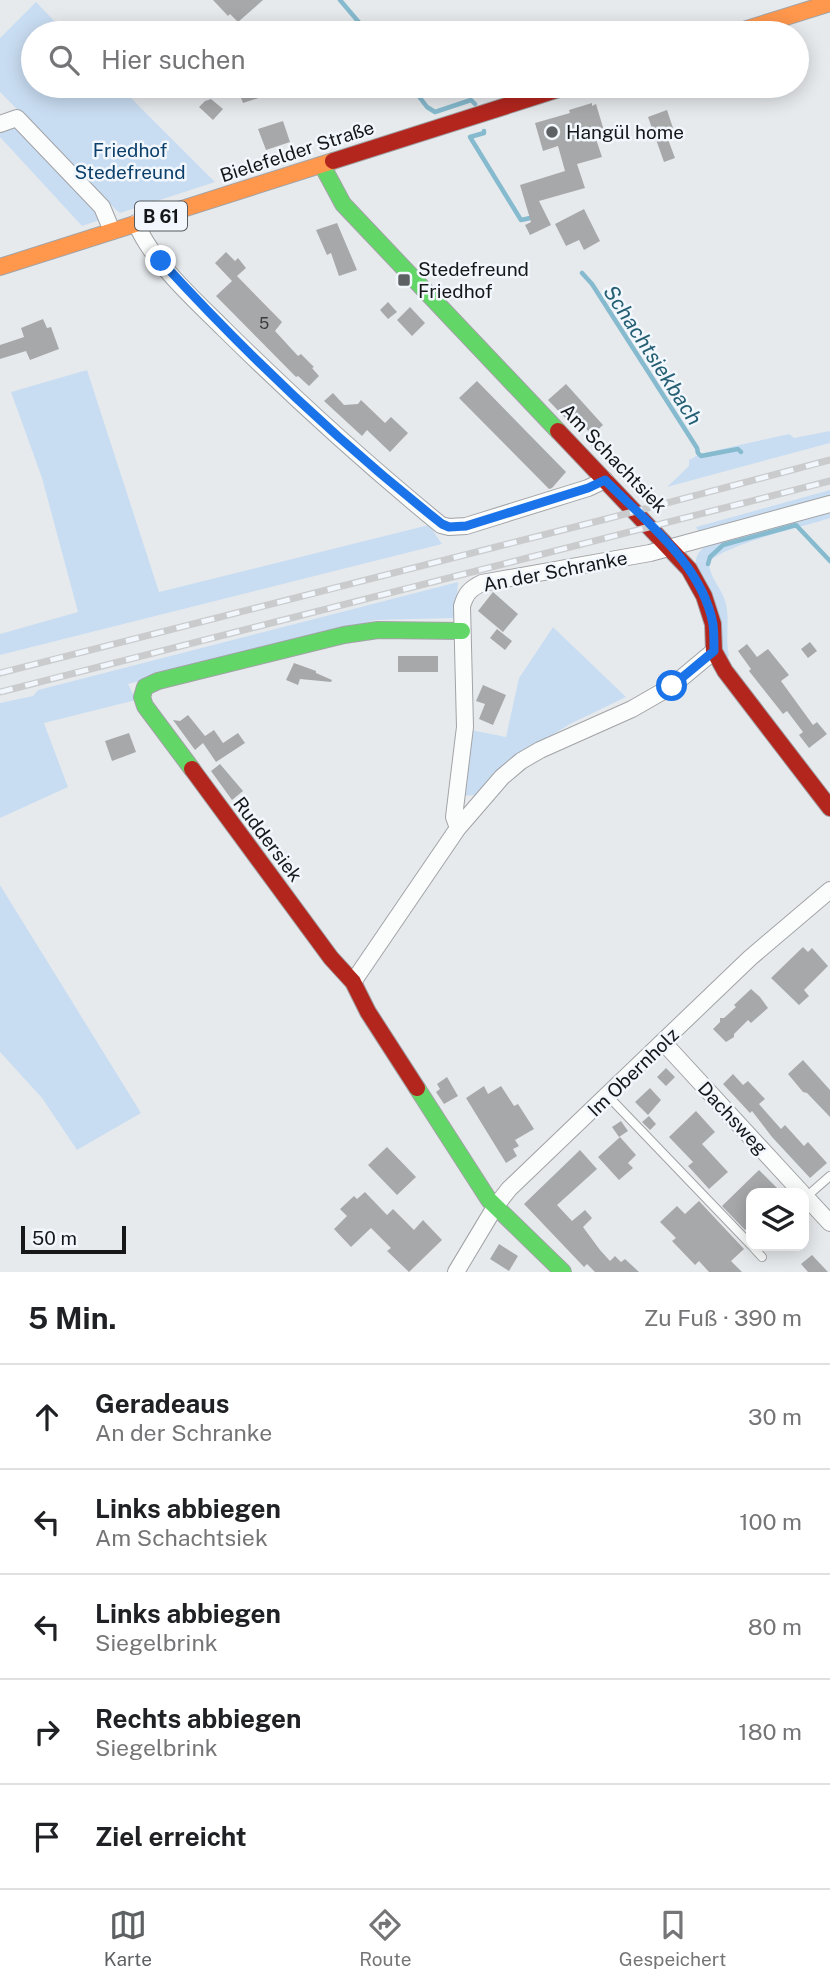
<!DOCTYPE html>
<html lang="de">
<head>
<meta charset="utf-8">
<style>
  body { margin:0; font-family:"Public Sans",sans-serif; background:#f2f2f2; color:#202124 }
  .controls { position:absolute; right:21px; bottom:21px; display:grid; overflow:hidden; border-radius:14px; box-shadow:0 4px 18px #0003 }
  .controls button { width:63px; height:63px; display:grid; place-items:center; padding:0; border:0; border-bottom:2px solid #e0e0e0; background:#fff; color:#202124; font:35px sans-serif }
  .scale { position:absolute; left:21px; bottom:18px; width:105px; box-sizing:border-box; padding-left:7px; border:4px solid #151719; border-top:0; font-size:19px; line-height:24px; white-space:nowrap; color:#151719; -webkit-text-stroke:5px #f1f7fd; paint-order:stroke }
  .stop { position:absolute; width:21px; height:21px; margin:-16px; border:5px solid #1a73e8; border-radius:50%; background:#fff }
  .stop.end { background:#1a73e8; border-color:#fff; box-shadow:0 2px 7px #0008 }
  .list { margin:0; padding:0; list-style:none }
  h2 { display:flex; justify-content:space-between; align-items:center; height:91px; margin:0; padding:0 28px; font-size:30px }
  h2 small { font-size:23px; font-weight:400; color:#757577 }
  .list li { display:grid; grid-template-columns:46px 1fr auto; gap:21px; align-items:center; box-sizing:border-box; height:105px; padding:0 28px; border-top:2px solid #e0e0e0 }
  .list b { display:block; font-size:26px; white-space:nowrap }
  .list p { margin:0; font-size:23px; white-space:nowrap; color:#757577 }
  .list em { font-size:23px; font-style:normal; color:#757577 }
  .icon { flex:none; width:38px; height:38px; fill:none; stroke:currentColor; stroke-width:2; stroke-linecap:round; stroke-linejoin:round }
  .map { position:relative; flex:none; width:830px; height:1272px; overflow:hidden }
  .search { position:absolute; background:#fff; box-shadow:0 4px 18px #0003; left:21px; right:21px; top:21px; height:77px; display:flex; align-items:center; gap:18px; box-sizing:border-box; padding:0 24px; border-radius:38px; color:#757577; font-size:26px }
  .sheet { height:616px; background:#fff }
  nav { display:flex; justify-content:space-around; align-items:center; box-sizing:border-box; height:98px; border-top:2px solid #e0e0e0; background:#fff; font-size:19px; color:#757577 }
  nav a { display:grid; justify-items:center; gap:4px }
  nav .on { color:#5e6163 }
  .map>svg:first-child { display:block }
</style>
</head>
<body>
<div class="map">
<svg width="830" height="1272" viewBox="0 0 830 1272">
  <rect width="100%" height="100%" fill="#e7eaed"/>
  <path fill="#c9ddf2" d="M36,2l30,31h-33v53h86l96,96 -95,31 -5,-4 -115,-117v-54z
    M12,123l83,83 5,14 -18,6 -82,-89v-9z
    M87,370l72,222 270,-67 13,19 -442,111v-21l78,-22 -36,-134 -31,-86z
    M830,431v12l-163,44 22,-21v-6l11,-6 89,-20 5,4z
    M830,490v8l-130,36 -4,-7z
    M830,512v6c-27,9 -104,26 -121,44 1,18 13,25 17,42 4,17 -1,34 3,52l-3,2 -30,-91c-1,-11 2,-15 11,-22z
    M458,582l-2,36 -80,2 -248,64 8,16 -92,23 24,64 -68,31v-115l33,-7 5,-6z
    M553,627l73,70 -56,27 -47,29 -46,42 -15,1 9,-66 35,7 13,-59z
    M0,885l141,228 -64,37 -35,-52 -42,-46z"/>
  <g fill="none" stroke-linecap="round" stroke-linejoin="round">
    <path stroke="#86bace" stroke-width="4.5" d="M340,0l28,33
      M411,86l16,21 8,5 36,-12 4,4
      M484,131v2l-14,4 51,83 14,-3
      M582,273l10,11 105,164 1,5 3,3 37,-7 3,3
      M708,564l2,-7 13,-12 73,-20 34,36"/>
  </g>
  <path fill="#a7a8aa" d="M213,0h50l-25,22 -8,-8 -2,2z
    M249,86h40v2l-46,15 -5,-13z
    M211,99l12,10 -10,11 -14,-13 6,-6z
    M592,103v3l4,-2 9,30 -9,5 6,18 -25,7 8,24 -46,13 12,24 -21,10 -5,-10 6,-3 -11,-37 45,-14 -7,-25 -15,5 -8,-28 35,-10 -1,-3z
    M667,110l7,21 -8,3 9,24 -11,4 -16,-45z
    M283,121l7,21 -24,8 -8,-21z
    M584,209l16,32 -16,9 -5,-10 -13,6 -11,-22z
    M337,223l20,47 -18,6 -8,-23 -4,2 -11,-25z
    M226,252l9,9 3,-3 8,10 -9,8 45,46 -7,9 23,25 3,-2 13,13 -2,1 7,8 -10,10 -11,-10 -2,1 -80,-81 16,-15 -17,-18z
    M388,302l9,10 -9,7 -8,-9z
    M410,307l15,16 -13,13 -15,-16z
    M43,319l4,9 4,-1 8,22 -29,11 -4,-9 -26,8v-14l24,-8 -3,-9z
    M477,381l89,91 -14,16 -3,1 -90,-91z
    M566,384l37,41 -11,10 -16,-17 -6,5 -22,-23z
    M333,393l11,12 14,-1 3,-4 24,23 6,-6 17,16 -18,19 -23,-22 -5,6 -38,-35z
    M595,436l9,10 -7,6 -9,-10z
    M493,592l25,22 -15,18 -25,-21z
    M497,629l15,12 -7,9 -15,-12z
    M810,642l7,9 -9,7 -7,-9z
    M747,644l10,13 11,-8 21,26 -8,6 32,44 4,-3 10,12 -18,14 -10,-13 4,-3 -16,-21 -4,3 -34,-43 2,-2 -13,-18z
    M398,656h40v16h-40z
    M294,663l22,8v2l16,7 -1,2 -31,-3 -2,6 -12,-5z
    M483,685l23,10 -13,30 -14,-6 6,-15 -9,-3z
    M188,715l17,21 9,-6 9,13 15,-10 7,10 -29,19 -13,-19 -8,7 -22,-30 7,1z
    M129,733l7,19 -24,9 -7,-20z
    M220,764l23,27 -11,9 -21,-29z
    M803,947l5,5 4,-4 16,18 -24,24 5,6 -10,9 -28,-27z
    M751,989l9,8 8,11 -17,15 -3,-3 -14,14v3l-8,5 -13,-13 7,-7v-4h4l12,-11 -2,-2z
    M803,1060l27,30v27l-23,-24 -4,-1 -15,-18z
    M666,1068l9,9 -9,9 -9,-9z
    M733,1074l10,11 5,-4 17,18 -6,5 22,25 4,-4 19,21 4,-4 19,21 -17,15 -38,-41 -20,-26 -2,2 -27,-29z
    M447,1077l11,19 -14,8 -8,-12 4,-3 -3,-5z
    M484,1086l4,8 13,-8 13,20 4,-2 16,25 -19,11 4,6 -6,3 4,7 -11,7 -40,-65z
    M650,1088l11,12 -13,15 -13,-13z
    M696,1111l19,21 -13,12 26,28 -19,17 -21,-23 5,-4 -24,-25z
    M649,1116l7,8 -6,6 -8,-8z
    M621,1121l7,10 -9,6 -7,-10z
    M620,1137l16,18 -8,8 5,5 -14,12 -21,-23z
    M387,1147l29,30 -19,18 -29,-30z
    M580,1150l17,19 -40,36 15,16 13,-11 7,8 -9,9 17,23 10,11 5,-5 6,6 4,-3 14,13h-44l-8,-8 -3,3 -60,-63z
    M759,1170l23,23h-31v31l-6,6 -23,-24z
    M365,1192l22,23 6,-6 21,21 9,-10 19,20 -33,32 -22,-21 4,-3 -20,-20 -20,19 -17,-18 13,-13 -7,-7 14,-13 3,3z
    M699,1201l45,48 -13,12 11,11h-33l-10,-11 -4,4 -23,-24 4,-3 -16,-16 17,-16 8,8z
    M499,1244l19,12 -9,15 -19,-12z
    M812,1255l16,17h-20l-7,-8z"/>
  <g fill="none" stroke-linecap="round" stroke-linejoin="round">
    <defs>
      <path id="lane" d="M608,1096l143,149
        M806,1197l24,-21
        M752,1246l10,11"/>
      <path id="street" d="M0,124l17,-6 85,89 10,24
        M136,223c16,39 59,77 88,106 70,69 141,134 217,196l8,2 17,-1 122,-38 17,-8
        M458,828l-4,-11 11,-90 -3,-121c4,-13 8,-17 20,-23l168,-30 180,-49
        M353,982l105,-154 44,-51 19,-16 19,-11 92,-41 40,-23 42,-35
        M664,1043l138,150
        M804,1195l26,28
        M456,1272l39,-65 14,-18 241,-231 80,-68"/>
      <path id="fast" d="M322,165l21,39 215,227
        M192,769l-47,-63 -3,-9 3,-10 13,-6 186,-46 34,-5 84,1
        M417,1088l72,112 74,72"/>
      <path id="slow" d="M734,33l96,-30
        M0,267l333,-106"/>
      <path id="jam" d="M333,161l236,-75
        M558,431l131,138 15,27 9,28 1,27 11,20 105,137
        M192,769l139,189 22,24 15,30 49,76"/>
    </defs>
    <use href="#lane" stroke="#a1a3a6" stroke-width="10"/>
    <use href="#street" stroke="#a1a3a6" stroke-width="18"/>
    <use href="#fast" stroke="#a1a3a6" stroke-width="18"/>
    <use href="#slow" stroke="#a1a3a6" stroke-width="18"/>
    <use href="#jam" stroke="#a1a3a6" stroke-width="18"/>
    <use href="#lane" stroke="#fbfcfc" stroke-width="8"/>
    <use href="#street" stroke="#fbfcfc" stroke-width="16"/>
    <use href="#fast" stroke="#63d668" stroke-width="16"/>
    <use href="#slow" stroke="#ff974d" stroke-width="16"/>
    <use href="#jam" stroke="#b3261e" stroke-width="16"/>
    <defs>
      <path id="rail" d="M0,673l606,-154 224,-59
        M0,692l830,-211"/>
    </defs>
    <use href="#rail" stroke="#cacbcc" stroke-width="7"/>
    <use href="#rail" stroke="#f1f7fd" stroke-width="4.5" stroke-dasharray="13" stroke-linecap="butt"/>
  </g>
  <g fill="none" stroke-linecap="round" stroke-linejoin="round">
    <path stroke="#1a73e8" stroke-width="9" d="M161,261c87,95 180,183 281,263l7,3 17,-1 122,-38 17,-8c40,41 97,84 108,144 1,8 1,18 1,27l-42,35"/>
  </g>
  <g fill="#5e6163" stroke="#f1f7fd" stroke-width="2.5">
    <circle cx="552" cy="132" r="7"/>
    <rect x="397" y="273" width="14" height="14" rx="3.5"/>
  </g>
  <g text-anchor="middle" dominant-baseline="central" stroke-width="5" stroke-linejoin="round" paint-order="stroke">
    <g font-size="16" fill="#3a3b3d">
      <text x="264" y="323">5</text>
    </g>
    <rect fill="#f1f7fd" stroke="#575a5d" stroke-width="2" x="135" y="201.5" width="52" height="29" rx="5"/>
    <g font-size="18" font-weight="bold" fill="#151719">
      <text x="161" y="216">B 61</text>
    </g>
    <g font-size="19" fill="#151719" stroke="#f1f7fd" text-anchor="start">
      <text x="566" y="132">Hangül home</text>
      <text x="418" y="269">Stedefreund<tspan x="418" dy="22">Friedhof</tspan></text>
    </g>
    <g font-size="19" fill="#0c406b" stroke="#f1f7fd">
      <text x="130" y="150">Friedhof<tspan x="130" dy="22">Stedefreund</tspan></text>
    </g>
    <g font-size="19" fill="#151719" stroke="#f1f7fd">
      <text transform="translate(297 151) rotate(-18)">Bielefelder Straße</text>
      <text transform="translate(614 458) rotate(46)">Am Schachtsiek</text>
      <text transform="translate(555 571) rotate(-11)">An der Schranke</text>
      <text transform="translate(268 839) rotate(53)">Ruddersiek</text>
      <text transform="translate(633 1072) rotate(-44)">Im Obernholz</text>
      <text transform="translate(733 1118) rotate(47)">Dachsweg</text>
    </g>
    <g font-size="21" font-style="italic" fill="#245f73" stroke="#f1f7fd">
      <text transform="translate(653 355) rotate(57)">Schachtsiekbach</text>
    </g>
  </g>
</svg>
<div class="controls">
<button><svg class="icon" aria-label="layers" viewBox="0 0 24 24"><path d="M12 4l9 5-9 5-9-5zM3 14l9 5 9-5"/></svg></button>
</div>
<div class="scale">50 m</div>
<div class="stop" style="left:672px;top:686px"></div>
<div class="stop end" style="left:161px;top:261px"></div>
<div class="search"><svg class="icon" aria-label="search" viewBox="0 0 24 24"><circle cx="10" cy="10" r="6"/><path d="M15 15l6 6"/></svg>Hier suchen</div>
</div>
<section class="sheet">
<h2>5 Min.<small>Zu Fuß · 390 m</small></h2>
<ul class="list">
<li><svg class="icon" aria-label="ahead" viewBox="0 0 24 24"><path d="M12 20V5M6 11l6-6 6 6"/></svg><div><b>Geradeaus</b><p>An der Schranke</p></div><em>30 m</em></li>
<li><svg class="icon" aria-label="left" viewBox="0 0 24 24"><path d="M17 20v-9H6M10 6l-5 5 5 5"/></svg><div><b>Links abbiegen</b><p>Am Schachtsiek</p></div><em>100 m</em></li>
<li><svg class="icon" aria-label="left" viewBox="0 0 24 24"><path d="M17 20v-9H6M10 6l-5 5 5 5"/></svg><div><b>Links abbiegen</b><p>Siegelbrink</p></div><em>80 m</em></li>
<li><svg class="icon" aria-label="right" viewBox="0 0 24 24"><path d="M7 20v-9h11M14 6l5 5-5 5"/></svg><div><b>Rechts abbiegen</b><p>Siegelbrink</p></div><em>180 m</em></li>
<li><svg class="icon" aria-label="arrive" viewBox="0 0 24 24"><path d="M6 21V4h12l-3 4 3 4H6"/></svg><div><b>Ziel erreicht</b></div></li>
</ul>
</section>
<nav>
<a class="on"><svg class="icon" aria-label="map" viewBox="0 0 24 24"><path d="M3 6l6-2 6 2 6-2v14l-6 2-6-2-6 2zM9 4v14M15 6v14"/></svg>Karte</a>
<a><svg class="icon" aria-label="directions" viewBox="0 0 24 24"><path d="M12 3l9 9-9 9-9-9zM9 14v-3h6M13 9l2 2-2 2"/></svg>Route</a>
<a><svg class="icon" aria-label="saved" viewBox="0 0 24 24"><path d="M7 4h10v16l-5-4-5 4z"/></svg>Gespeichert</a>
</nav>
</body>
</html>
